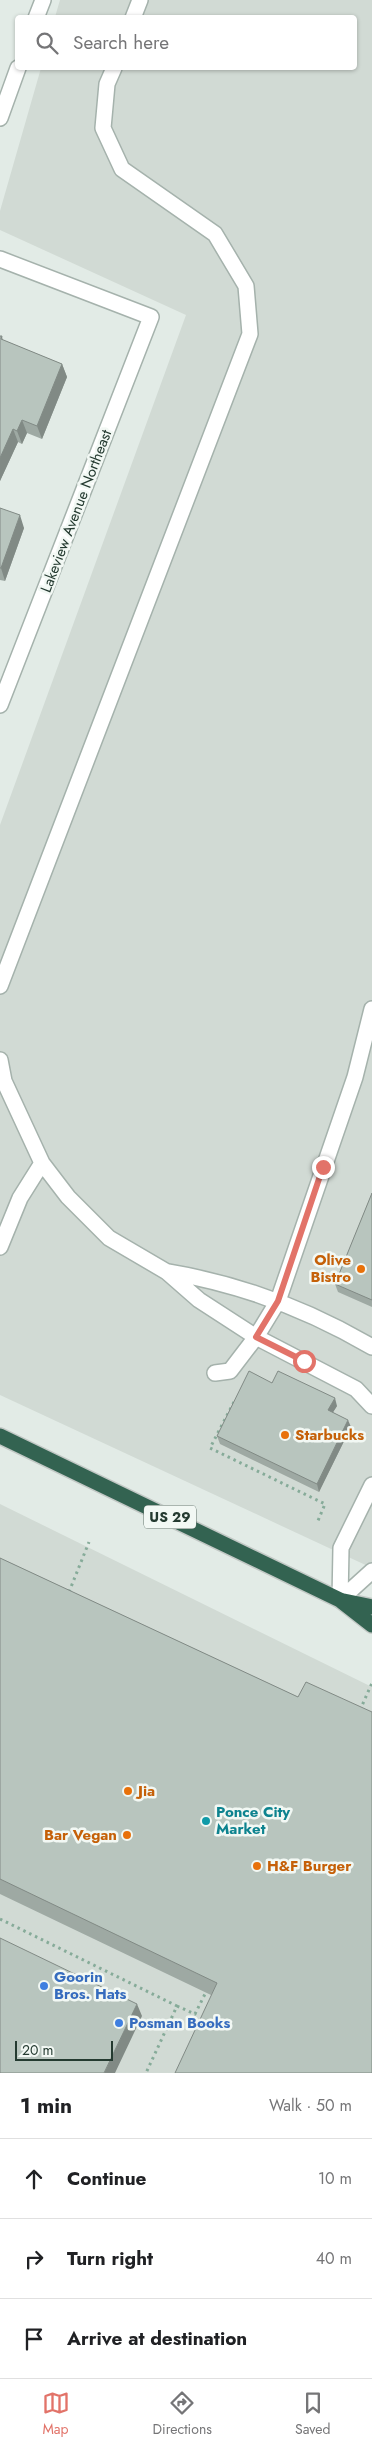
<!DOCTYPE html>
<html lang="en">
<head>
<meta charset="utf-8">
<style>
  body { margin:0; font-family:Jost,sans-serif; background:#f6f6f6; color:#202124 }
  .scale { position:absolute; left:15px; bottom:12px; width:98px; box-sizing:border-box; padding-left:5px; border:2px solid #243a30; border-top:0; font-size:14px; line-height:18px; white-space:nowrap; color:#243a30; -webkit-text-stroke:4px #f2f8f4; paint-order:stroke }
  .stop { position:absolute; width:15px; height:15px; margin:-11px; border:4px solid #e27369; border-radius:50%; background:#fff }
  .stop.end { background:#e27369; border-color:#fff; box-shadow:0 1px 5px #0008 }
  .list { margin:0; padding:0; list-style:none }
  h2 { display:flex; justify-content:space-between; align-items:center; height:65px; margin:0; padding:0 20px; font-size:21px }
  h2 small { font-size:16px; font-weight:400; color:#757577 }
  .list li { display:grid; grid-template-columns:32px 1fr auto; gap:15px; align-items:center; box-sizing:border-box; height:80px; padding:0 20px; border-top:1px solid #e0e0e0 }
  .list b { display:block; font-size:19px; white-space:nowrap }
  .list em { font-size:16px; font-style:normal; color:#757577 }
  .icon { flex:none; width:28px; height:28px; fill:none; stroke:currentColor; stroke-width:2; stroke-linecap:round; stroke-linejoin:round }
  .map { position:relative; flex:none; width:372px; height:2073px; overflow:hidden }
  .search { position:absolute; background:#fff; box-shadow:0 1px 4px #0004; left:15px; right:15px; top:15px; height:55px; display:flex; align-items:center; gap:12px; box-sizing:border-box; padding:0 18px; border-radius:5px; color:#757577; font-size:19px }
  .sheet { height:305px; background:#fff }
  nav { display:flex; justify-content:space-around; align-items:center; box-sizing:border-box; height:70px; border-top:1px solid #e0e0e0; background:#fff; font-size:14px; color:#757577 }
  nav a { display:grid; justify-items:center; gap:2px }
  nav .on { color:#e27369 }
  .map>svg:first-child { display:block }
</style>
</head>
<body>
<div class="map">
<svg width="372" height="2073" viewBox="0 0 372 2073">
  <rect width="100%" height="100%" fill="#e2ebe6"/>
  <path fill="#d1dad4" d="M60,0h312v1568l-372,-173v-570l186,-510 -186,-85v-19l41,-143h313v-50l-299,-1z
    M0,1504l372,183v386h-372z"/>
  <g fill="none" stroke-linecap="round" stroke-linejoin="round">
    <defs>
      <path id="lane" d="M133,18l7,-18
        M0,986l250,-652 -4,-48 -31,-52 -93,-65 -19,-41 4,-44 7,-16
        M0,1060l4,21 38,82 26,34 41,41 58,34 32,28 57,37 100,52 16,17
        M0,1247l20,-49 22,-35
        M168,1272c72,12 141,38 204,75
        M215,1373l15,-2 26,-34 22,-36 77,-224 17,-68
        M340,1600l1,-52 31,-63
        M340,1600l32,-29"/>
      <path id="street" d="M36,18l7,-18
        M0,118l18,-50
        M0,259l151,58 -151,388"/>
      <path id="highway" d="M0,1436l340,164 32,25
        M344,1601l28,6"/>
    </defs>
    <use href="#lane" stroke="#a5b2ac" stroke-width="18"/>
    <use href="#street" stroke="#a5b2ac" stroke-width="18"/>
    <use href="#highway" stroke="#c2c8c5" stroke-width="18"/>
    <path stroke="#86ab99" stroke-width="3" stroke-dasharray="2.5 4" stroke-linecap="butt" d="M234,1402l-24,46 115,56 -8,19
      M69,1592l20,-50
      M360,1710l12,-27
      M0,1919l177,87 -31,67
      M177,2006l18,8 12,-24"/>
    <use href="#lane" stroke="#fff" stroke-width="15"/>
    <use href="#street" stroke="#fff" stroke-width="15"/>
    <use href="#highway" stroke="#336351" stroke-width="15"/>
  </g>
  <path fill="#9ea9a3" d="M0,336h2l1,4 59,24 5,13 -25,62 -15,-6 -5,11 -4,-2 -18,39z
    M0,508l24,20 -19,53 -5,-1z
    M372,1193v114l-34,-15 -3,-8z
    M272,1383l65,23 -4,6 18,15 -32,65 -99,-48 -3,-8z
    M0,1558l298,139 74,15 -161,283 -211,-101z"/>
  <path fill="#818a85" d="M62,364l5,13 -25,62 -5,-13z
    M22,420l5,13 -5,11 -5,-13z
    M13,429l5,13 -18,39v-23z
    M20,515l4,13 -19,53 -4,-13z
    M335,1398l2,8 -7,11 -2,-7z
    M348,1420l3,7 -32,65 -2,-8z
    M137,2004l5,12 -27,57h-11z"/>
  <path fill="#b8c5be" stroke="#818a85" d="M0,336h2l-1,3 61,25 -25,62 -15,-6 -5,11 -4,-2 -13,29z
    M0,508l20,7 -19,53h-1z
    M372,1193v107l-37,-16z
    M249,1371l23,12 6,-12 57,27 -7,12 20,10 -31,64 -100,-48z
    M0,1558l298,139 8,-15 66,30v361h-197l42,-90 -217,-104z
    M0,1938l137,66 -33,69h-104z"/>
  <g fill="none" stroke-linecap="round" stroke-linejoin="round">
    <path stroke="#e27369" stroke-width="6" d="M304,1361l-48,-24 22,-36 45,-134"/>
  </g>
  <g fill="#e8710a" stroke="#f2f8f4" stroke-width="2">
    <circle cx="361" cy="1269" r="5"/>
    <circle cx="285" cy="1435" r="5"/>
    <circle cx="128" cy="1791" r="5"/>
    <circle cx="127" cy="1835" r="5"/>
    <circle cx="257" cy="1866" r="5"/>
  </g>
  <circle fill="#0f9aa8" stroke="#f2f8f4" stroke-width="2" cx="206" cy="1821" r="5"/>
  <g fill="#3f7fe0" stroke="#f2f8f4" stroke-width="2">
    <circle cx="44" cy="1986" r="5"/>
    <circle cx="119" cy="2023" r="5"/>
  </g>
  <g text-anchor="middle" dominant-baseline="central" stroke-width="5" stroke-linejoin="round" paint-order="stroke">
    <rect fill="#f2f8f4" stroke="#62736b" stroke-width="1" x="144" y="1505.5" width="52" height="23" rx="4"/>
    <g font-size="14" font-weight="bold" fill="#243a30">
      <text x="170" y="1517">US 29</text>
    </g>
    <g font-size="15" fill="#243a30" stroke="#f2f8f4">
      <text transform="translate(76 511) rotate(-69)">Lakeview Avenue Northeast</text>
    </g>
    <g font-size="15" font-weight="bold" fill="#c56008" stroke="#f2f8f4" text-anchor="start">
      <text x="351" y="1260" text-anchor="end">Olive<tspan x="351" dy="17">Bistro</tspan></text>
      <text x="295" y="1435">Starbucks</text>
      <text x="138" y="1791">Jia</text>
      <text x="117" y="1835" text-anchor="end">Bar Vegan</text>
      <text x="267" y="1866">H&amp;F Burger</text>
    </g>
    <g font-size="15" font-weight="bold" fill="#0d838f" stroke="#f2f8f4" text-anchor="start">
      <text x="216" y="1812">Ponce City<tspan x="216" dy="17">Market</tspan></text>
    </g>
    <g font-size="15" font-weight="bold" fill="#366cbe" stroke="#f2f8f4" text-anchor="start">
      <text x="54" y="1977">Goorin<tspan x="54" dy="17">Bros. Hats</tspan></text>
      <text x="129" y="2023">Posman Books</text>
    </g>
  </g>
</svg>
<div class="scale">20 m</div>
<div class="stop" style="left:304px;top:1361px"></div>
<div class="stop end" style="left:323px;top:1167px"></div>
<div class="search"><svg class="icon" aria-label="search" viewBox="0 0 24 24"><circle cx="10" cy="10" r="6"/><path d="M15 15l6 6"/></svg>Search here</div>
</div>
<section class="sheet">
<h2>1 min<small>Walk · 50 m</small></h2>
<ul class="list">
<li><svg class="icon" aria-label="ahead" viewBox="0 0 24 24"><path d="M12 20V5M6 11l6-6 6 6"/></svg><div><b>Continue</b></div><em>10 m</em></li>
<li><svg class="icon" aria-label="right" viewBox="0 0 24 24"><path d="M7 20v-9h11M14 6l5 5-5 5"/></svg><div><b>Turn right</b></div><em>40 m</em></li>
<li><svg class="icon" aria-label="arrive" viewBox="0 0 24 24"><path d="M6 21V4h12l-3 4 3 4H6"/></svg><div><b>Arrive at destination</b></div></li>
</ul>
</section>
<nav>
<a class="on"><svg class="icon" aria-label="map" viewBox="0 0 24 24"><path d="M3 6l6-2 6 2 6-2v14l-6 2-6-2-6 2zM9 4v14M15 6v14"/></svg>Map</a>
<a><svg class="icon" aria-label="directions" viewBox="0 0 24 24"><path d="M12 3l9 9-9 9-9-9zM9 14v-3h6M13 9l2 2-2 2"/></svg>Directions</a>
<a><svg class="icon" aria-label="saved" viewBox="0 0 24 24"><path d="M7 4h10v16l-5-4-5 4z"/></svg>Saved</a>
</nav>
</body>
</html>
